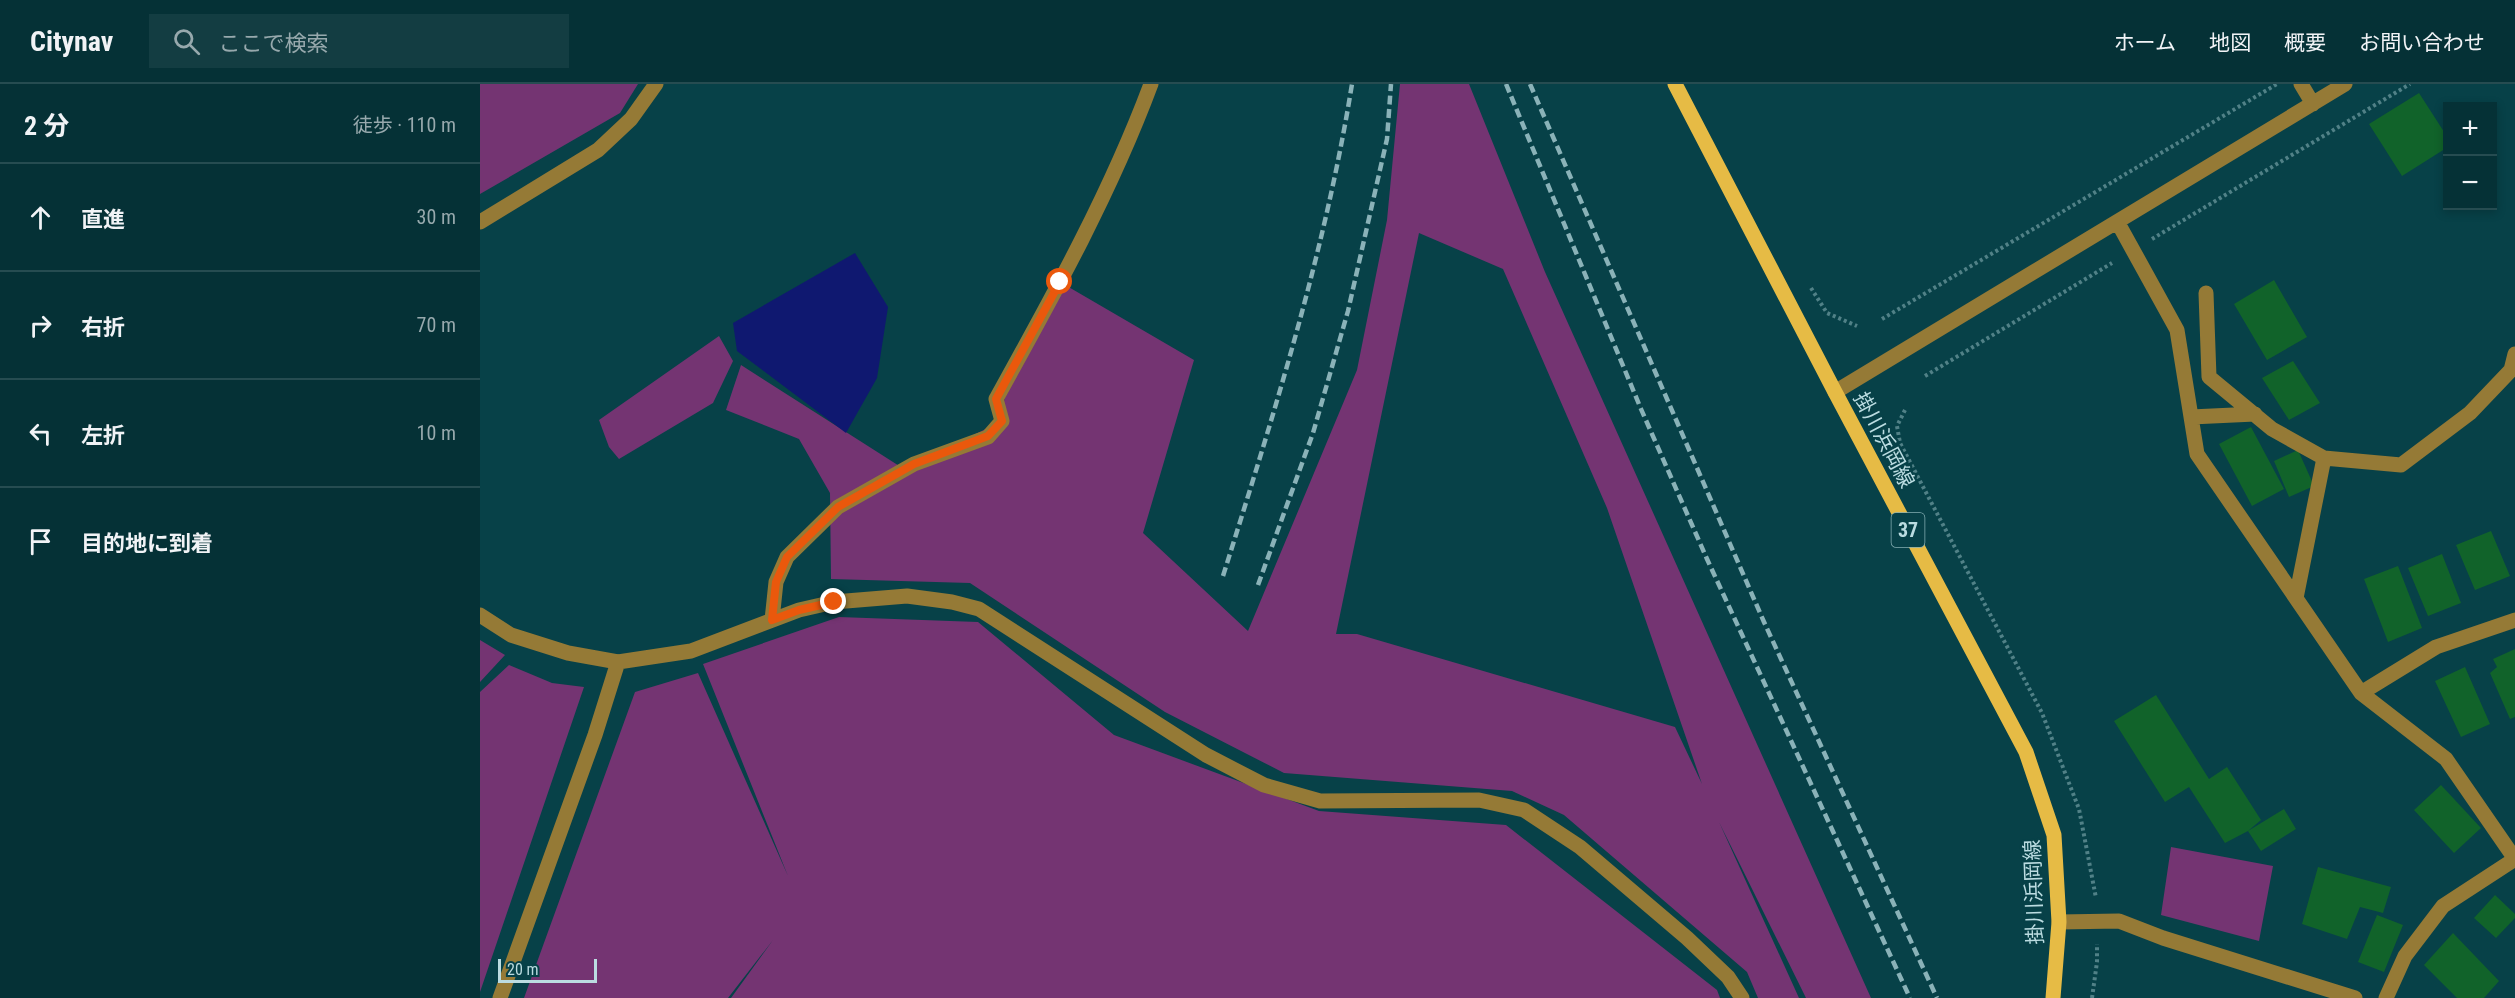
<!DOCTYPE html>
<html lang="ja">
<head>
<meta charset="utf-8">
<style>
  body { margin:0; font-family:"Roboto Condensed","Noto Sans JP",sans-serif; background:#133d42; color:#f1f3f6 }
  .controls { position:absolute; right:18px; top:18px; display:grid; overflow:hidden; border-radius:0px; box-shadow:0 3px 9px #0003 }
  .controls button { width:54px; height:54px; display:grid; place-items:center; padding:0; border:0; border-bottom:2px solid #264c51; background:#053136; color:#f1f3f6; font:30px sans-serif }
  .scale { position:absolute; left:18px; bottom:15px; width:99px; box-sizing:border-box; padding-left:6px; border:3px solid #bbdce1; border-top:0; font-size:16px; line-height:21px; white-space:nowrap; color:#bbdce1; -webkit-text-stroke:4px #074148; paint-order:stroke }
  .stop { position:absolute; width:18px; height:18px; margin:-14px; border:4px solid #ea580c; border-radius:50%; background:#fff }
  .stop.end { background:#ea580c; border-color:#fff; box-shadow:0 2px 6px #0008 }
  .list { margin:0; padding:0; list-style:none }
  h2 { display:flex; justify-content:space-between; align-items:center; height:78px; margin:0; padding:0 24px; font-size:26px }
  h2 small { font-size:20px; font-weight:400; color:#97a9ad }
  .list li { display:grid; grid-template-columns:39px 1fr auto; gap:18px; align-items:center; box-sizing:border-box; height:108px; padding:0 24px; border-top:2px solid #264c51 }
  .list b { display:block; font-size:22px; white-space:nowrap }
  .list em { font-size:20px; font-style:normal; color:#97a9ad }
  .icon { flex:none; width:33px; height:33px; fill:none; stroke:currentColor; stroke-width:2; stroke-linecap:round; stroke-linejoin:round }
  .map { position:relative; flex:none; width:2035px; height:914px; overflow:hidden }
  header { display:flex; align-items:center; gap:36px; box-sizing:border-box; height:84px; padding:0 30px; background:#053136; border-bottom:2px solid #264c51 }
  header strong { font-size:28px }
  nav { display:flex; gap:33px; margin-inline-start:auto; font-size:21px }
  .search { width:420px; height:54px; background:#133d42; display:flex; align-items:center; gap:15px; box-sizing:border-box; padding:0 21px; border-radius:0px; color:#97a9ad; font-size:22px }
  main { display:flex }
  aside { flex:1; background:#053136 }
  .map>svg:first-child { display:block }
</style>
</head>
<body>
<header>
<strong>Citynav</strong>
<div class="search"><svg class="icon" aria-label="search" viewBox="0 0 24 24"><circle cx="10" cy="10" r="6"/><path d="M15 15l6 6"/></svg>ここで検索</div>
<nav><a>ホーム</a><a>地図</a><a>概要</a><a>お問い合わせ</a></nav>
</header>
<main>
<aside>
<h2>2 分<small>徒歩 · 110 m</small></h2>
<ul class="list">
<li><svg class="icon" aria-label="ahead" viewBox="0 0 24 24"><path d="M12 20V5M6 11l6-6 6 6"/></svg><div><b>直進</b></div><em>30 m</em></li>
<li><svg class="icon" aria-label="right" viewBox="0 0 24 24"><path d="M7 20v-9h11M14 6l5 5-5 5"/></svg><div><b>右折</b></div><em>70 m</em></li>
<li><svg class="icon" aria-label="left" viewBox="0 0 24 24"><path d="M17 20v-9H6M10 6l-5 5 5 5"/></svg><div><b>左折</b></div><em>10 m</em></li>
<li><svg class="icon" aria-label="arrive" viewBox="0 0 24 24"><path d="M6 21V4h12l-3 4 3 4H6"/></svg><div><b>目的地に到着</b></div></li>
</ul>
</aside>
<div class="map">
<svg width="2035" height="914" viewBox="0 0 2035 914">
  <rect width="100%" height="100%" fill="#074148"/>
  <path fill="#743472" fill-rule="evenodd" d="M0,0h158l-18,29 -140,81z
    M920,0h69l76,188 326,726h-65l-87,-176 80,176h-41l-11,-26 -183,-157 -52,-24 -228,-18 -119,-61 -195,-129 -139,-4 -1,-86 -31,-54 -73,-29 15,-45 163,104 98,-48 4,-39 54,-100 134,78 -51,173 105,98 109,-261 30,-150zM939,149l84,36 104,239 95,276 -27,-57 -318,-93h-21z
    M239,252l14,25 -20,42 -94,56 -10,-12 -10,-27z
    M359,533l139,5 136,113 205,76 187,14 211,165 3,8h-989l42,-58 -45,58h-204l111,-306 63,-19 90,203 -85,-212z
    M0,556l25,15 -25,27z
    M29,581l43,18 32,4 -104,305v-300z
    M1691,763l102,19 -14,75 -98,-26z"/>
  <path fill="#0f1870" d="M375,169l33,54 -11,71 -31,55 -109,-82 -4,-28z"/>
  <path fill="#11632a" d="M1939,9l29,45v9l-46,29 -33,-52z
    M1794,196l33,57 -40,23 -33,-56z
    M1813,277l27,42 -31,17 -27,-42z
    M1771,343l33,62 -32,17 -33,-62z
    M1818,366l16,36 -25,11 -15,-36z
    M2011,447l19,45 -35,14 -19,-45z
    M1962,470l19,49 -33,13 -20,-48z
    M1918,482l24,62 -34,14 -24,-63z
    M2035,565v68l-5,2 -20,-46 7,-6 -4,-8z
    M1985,583l25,57 -29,13 -26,-56z
    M1676,611l53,84 18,-12 34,53 -13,11 -23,12 -36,-56 -24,15 -51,-81z
    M1961,701l40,43 -27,25 -40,-43z
    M1804,725l12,20 -35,22 -13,-20z
    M1838,783l73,20 -8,26 -23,-6 -13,32 -45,-15z
    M2015,811l20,19v4l-19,20 -22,-20z
    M1897,831l26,10 -19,47 -26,-10z
    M1973,849l46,48 -15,17h-27l-33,-33z"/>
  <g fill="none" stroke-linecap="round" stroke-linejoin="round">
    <path stroke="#518187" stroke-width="4" stroke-dasharray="3 3" stroke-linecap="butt" d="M1672,155l258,-155
      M1331,204l16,25 30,13
      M1402,235l395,-235
      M1445,292l187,-113
      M1425,326l-8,16 3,17 142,270 37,96 17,89
      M1612,914l5,-36v-18"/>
    <path stroke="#957a36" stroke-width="15" d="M1821,0l12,20
      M0,138l118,-72 33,-31 25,-35
      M1638,139l59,107 20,124 164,239 85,66 69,100
      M1726,209l3,84 63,52 52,29
      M1355,308l510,-308
      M1711,333l64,-3
      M1816,514l28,-140 77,7 69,-52 41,-43 4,-16
      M0,531l31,20 57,18 50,9 73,-11 108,-41 35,-8 73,-6 45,6 27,7 227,146 58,30 56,16 159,-1 45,10 56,37 107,91 41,39 14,21
      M292,536l4,-38 11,-25 51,-50 76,-43 74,-27 14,-16 -6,-22c57,-103 114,-205 155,-315
      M1881,609l75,-46 79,-27
      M1579,838l60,-1 44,17 192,60
      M20,914l95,-263 23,-73
      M1906,914l19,-42 38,-50 72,-47"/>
    <path stroke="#e6bb45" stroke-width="15" d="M1195,0l160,308 191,360 28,83 5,87 -6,76"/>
    <path stroke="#8ab2b8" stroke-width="4.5" stroke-dasharray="9 4.5" stroke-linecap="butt" d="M1026,0l135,325 66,150 203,439
      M1050,0l234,538 173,376
      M743,492c51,-162 102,-324 129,-492
      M778,501l55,-152 35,-122 39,-172 4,-55"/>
  </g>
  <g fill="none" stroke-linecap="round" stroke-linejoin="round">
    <path stroke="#ea580c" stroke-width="8" d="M354,518l-35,8 -27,10 4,-38 11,-25 51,-50 76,-43 74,-28 14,-15 -6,-22 64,-117"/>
  </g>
  <g text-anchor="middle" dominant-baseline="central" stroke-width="4.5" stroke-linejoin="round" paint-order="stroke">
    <rect fill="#074148" stroke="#85aeb3" stroke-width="1.5" x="1411.5" y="429" width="33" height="34" rx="4.5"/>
    <g font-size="20" font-weight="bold" fill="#bbdce1">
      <text x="1428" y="446">37</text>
    </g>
    <g font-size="21" fill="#bbdce1" stroke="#074148">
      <text transform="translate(1404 356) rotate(62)">掛川浜岡線</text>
      <text transform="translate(1554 808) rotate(-92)">掛川浜岡線</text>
    </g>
  </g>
</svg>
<div class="controls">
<button>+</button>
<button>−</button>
</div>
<div class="scale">20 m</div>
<div class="stop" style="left:580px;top:198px"></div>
<div class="stop end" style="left:354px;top:518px"></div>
</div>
</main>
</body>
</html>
